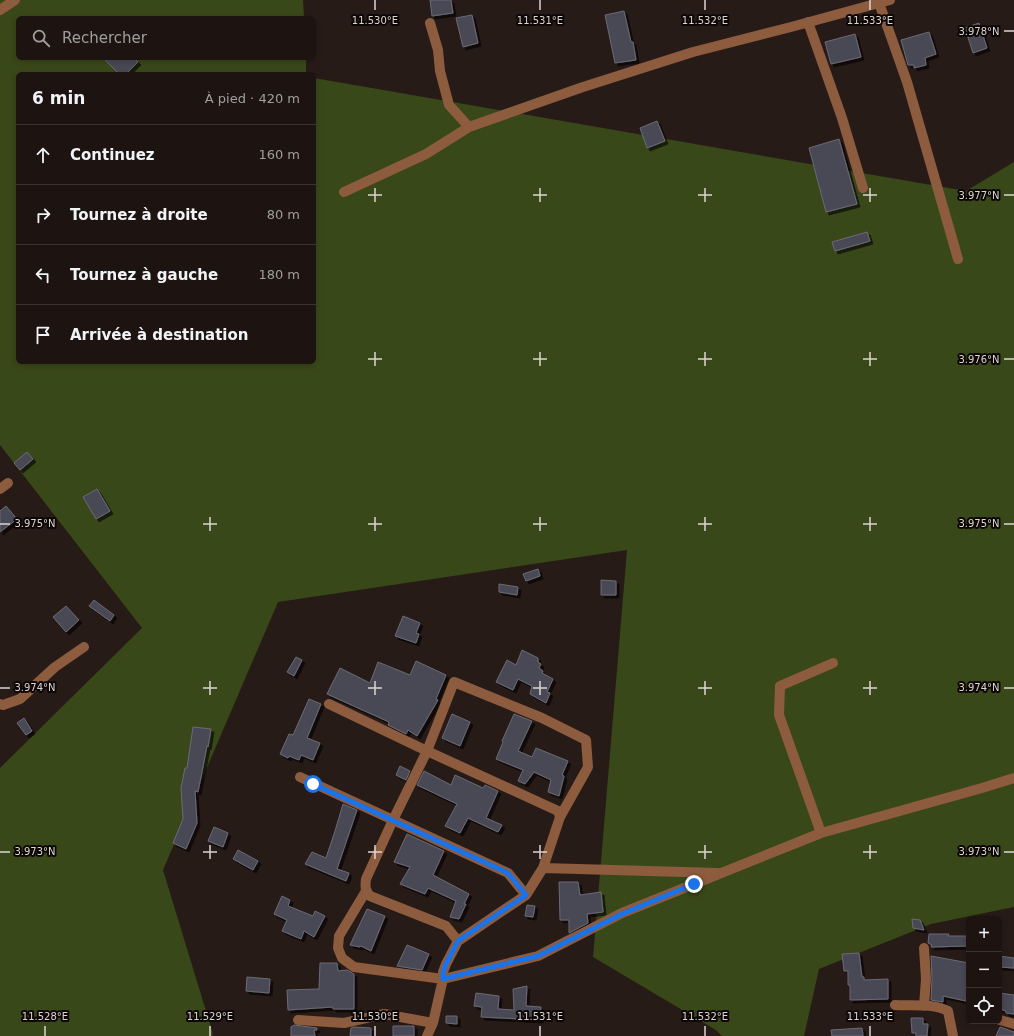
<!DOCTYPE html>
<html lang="fr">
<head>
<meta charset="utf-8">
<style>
  body { margin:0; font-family:"DejaVu Sans",sans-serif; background:#251d1a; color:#f1f3f6 }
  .controls { position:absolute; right:12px; bottom:12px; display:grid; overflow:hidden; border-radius:6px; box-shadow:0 2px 6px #0003 }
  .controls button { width:36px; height:36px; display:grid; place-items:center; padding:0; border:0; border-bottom:1px solid #3b3331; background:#1d1411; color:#f1f3f6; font:20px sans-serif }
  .stop { position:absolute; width:12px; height:12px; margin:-9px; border:3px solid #1a73e8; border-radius:50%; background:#fff }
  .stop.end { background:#1a73e8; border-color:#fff; box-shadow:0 1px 4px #0008 }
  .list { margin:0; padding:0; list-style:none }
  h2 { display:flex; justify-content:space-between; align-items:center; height:52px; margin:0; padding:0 16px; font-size:17px }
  h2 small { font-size:13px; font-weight:400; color:#a09e9f }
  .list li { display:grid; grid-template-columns:26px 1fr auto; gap:12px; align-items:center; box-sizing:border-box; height:60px; padding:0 16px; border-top:1px solid #3b3331 }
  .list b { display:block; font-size:15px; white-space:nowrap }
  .list em { font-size:13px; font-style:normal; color:#a09e9f }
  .icon { flex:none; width:22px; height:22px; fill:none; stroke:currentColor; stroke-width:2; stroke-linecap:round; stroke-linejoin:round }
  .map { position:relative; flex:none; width:1014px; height:1036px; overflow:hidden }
  .search { position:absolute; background:#1d1411; box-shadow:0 2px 6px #0003; left:16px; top:16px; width:300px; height:44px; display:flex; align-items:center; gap:10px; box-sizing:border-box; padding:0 14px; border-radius:6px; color:#a09e9f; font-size:15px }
  .panel { position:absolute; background:#1d1411; box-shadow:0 2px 6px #0003; left:16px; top:72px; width:300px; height:292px; border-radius:6px }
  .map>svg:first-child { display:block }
</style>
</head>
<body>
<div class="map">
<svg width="1014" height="1036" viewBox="0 0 1014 1036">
  <defs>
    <filter id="shadow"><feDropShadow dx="3" dy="3" stdDeviation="0" flood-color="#0009"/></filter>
  </defs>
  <rect width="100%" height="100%" fill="#271b17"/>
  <path fill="#394819" d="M0,0h303l1,18h-286v40h288v16h-288v288h296v-284l652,113 48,-29v745l-83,17 -112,45 -15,67h-82l-6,-6 -123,-73 34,-407 -349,52 -115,268 50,164 -1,2h-212v-268l142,-140 -142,-183z"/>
  <path fill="#4a4955" stroke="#6b6a76" filter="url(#shadow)" d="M430,0h21l2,13 -21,3z
    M624,11l7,31h2l3,18 -21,3 -10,-48z
    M472,15l6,28 -15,4 -7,-29z
    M979,23l8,25 -14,5 -8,-25z
    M929,32l7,22 -11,4 1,7 -12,3v-3h-6l-7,-25z
    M855,34l6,23 -30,7 -6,-22z
    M103,58h31l4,4 -12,12h-7z
    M657,121l8,20 -18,7 -7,-20z
    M839,139l18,65 -31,8 -17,-64z
    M867,232l3,9 -35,10 -3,-9z
    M27,452l6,7 -13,11 -6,-7z
    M97,489l13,22 -14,8 -13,-22z
    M6,506l11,13 -17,13v-21z
    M538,569l2,7 -14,5 -3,-7z
    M601,580l15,1v14h-15z
    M499,584l19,3 -1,8 -18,-3z
    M94,600l20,15 -4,6 -21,-15z
    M66,606l13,14 -13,12 -13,-15z
    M403,616l17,7 -4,10 3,1 -3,9 -21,-7z
    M522,650l16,8v4l3,2 -2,4 4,3 -1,2 11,6 -6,13 3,1 -4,10 -16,-9 2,-8 -14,-7 -5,11 -17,-8 11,-22 9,5z
    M296,657l6,3 -8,16 -7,-4z
    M416,661l30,14 -10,24 2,1 -21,36 -9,-6 -2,4 -18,-9 1,-3 -62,-28 13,-26 30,15 8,-21 32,13z
    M309,699l12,5 -14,34 13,5 -7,17 -12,-5 -2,5 -10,-4 -1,2 -8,-4 9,-20 4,1z
    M452,714l18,8 -10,24 -18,-8z
    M514,714l18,7 -14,30 14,6 4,-9 32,13 -6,14 2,1 -5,20 -11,-4 3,-12 -17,-8 -9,12 -7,-3 5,-11 -27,-11 7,-17 -1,-1z
    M24,718l8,13 -6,4 -9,-12z
    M193,727l18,2 -3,18 -1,-1 -9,46 -3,-1 2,32 -11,26 -13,-6 10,-24 -2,-31 4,-20h2z
    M400,766l10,5 -4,9 -10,-5z
    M424,771l27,14 4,-10 28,13 2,-3 13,6 -12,27 16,7 -4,7 -30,-14 -8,15 -15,-7 12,-22 -40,-19z
    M343,804l14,6 -20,59 12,4 -3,8 -41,-17 7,-12 14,6 9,-27z
    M214,827l14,6 -5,14 -15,-6z
    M407,834l37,17 -11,24 36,19 -5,10h2l-7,15 -9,-2 6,-16 -28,-13 -3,6 -25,-10 10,-17 -16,-5z
    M238,850l20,11 -5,9 -20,-11z
    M559,882h19l2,13 21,-3 2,20 -16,2 1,9 -19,10v-13h-9z
    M282,896l8,4 -2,6 25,10 2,-5 10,5 -11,21 -10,-6 -3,8 -19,-8 5,-11 -13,-6z
    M527,905l8,1 -2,11 -8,-1z
    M367,909l18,7 -14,35 -10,-5 -1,1 -10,-2z
    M912,919l8,1 4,10 -11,-2z
    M929,934h20l-1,2h21v10l-38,1 1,-2 -4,-2z
    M407,945l22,9 -7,16 -25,-4z
    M859,953l3,24h2v3l24,-1v20l-38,1v-15h-2v-14h-4l-2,-17z
    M931,956l38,7v31l-2,-1 -1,8 -23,-5v6l-12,-2 1,-21z
    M999,956l15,2v10l-15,-1z
    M320,963h17l1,8 9,-1 7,4v35h-21v-2l-45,3 -1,-20 32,-1z
    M247,977l23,2 -1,14 -23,-2z
    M527,986l-1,20 15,1 -1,13 -59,-3 1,-10 -8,-1 2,-13 23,3 -1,13 16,1 -1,-21z
    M999,993l15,2v19l-8,-1v-2l-7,-2z
    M446,1016h11v8l-11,-1z
    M911,1018h12v6h5l-1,12h-11v-3h-4z
    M294,1025l23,3v2h-3l1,6h-24v-9z
    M393,1026h21v10h-21z
    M354,1027l17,1v8h-21l1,-8z
    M1000,1027l14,5v4h-18z
    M862,1028l1,8h-31l-1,-6z"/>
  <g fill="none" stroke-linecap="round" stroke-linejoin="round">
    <path stroke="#8d5b3e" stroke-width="10" d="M878,0l29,82 51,177
      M0,10l15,-10
      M808,22l34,96 21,70
      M430,23l8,27 2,21 9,34 20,22
      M344,192l82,-38 43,-27 114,-40 110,-35 98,-25 99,-27
      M0,489l8,-6
      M0,704l3,1 17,-6 35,-32 29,-20
      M329,704l98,47 131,60 2,6 -17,51 -17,27 -68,46 -12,23 -3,8v7l-10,44 -6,13
      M300,777l208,96 18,22
      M821,833l-42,-118 1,-29 53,-23
      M543,868l175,5
      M366,891l-27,45 -1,12 4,10 12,9 89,12 95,-23 84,-43 199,-80 161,-45 32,-10
      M458,941l-12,-15 -76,-30c-5,-6 -5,-9 -4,-17l27,-59 34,-69 27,-69 88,36 44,22 2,27 -28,50
      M895,1005c17,1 38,-2 53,6l5,25
      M924,1006l2,-27 -2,-31
      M298,1020l46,3 40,-9 49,9
      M1000,1020l14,4"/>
  </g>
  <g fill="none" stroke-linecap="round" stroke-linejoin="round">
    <path stroke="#1a73e8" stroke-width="5" d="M313,784l195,89 18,22 -68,46 -12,23 -3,8v7l95,-23 84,-42 72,-30"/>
  </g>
  <path fill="none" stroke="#ddd5d2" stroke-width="1.5" d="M375,0v10M540,0v10M705,0v10M870,0v10M1004,31h10M375,188v14M540,188v14M705,188v14M870,188v14M368,195h14M533,195h14M698,195h14M863,195h14M1004,195h10M375,352v14M540,352v14M705,352v14M870,352v14M368,359h14M533,359h14M698,359h14M863,359h14M1004,359h10M210,517v14M375,517v14M540,517v14M705,517v14M870,517v14M0,524h10M203,524h14M368,524h14M533,524h14M698,524h14M863,524h14M1004,524h10M210,681v14M375,681v14M540,681v14M705,681v14M870,681v14M0,688h10M203,688h14M368,688h14M533,688h14M698,688h14M863,688h14M1004,688h10M210,845v14M375,845v14M540,845v14M705,845v14M870,845v14M0,852h10M203,852h14M368,852h14M533,852h14M698,852h14M863,852h14M1004,852h10M45,1026v10M210,1026v10M375,1026v10M540,1026v10M705,1026v10M870,1026v10"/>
  <g font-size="10" text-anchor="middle" fill="#ddd5d2" stroke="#0c0706" stroke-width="4" stroke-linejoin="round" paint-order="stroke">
    <text x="375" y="24">11.530°E</text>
    <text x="540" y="24">11.531°E</text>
    <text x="705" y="24">11.532°E</text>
    <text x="870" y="24">11.533°E</text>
    <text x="979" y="35">3.978°N</text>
    <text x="979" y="199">3.977°N</text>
    <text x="979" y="363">3.976°N</text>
    <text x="35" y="527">3.975°N</text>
    <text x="979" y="527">3.975°N</text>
    <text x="35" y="691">3.974°N</text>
    <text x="979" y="691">3.974°N</text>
    <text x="35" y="855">3.973°N</text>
    <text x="979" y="855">3.973°N</text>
    <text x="45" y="1020">11.528°E</text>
    <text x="210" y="1020">11.529°E</text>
    <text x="375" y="1020">11.530°E</text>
    <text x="540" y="1020">11.531°E</text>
    <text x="705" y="1020">11.532°E</text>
    <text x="870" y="1020">11.533°E</text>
  </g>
</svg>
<div class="controls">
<button>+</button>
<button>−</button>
<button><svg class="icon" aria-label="locate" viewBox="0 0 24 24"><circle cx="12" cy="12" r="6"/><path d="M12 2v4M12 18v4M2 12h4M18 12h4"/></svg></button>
</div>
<div class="stop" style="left:313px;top:784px"></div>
<div class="stop end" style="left:694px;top:884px"></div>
<div class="search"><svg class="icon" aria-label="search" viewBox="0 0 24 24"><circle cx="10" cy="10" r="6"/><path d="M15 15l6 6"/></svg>Rechercher</div>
<section class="panel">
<h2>6 min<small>À pied · 420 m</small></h2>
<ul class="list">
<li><svg class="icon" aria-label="ahead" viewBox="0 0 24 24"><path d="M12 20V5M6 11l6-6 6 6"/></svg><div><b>Continuez</b></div><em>160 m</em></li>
<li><svg class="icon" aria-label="right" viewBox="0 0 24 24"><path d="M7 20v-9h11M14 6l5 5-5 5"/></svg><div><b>Tournez à droite</b></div><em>80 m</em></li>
<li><svg class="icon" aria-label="left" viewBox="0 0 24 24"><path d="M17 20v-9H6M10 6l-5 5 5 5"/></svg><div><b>Tournez à gauche</b></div><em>180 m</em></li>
<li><svg class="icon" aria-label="arrive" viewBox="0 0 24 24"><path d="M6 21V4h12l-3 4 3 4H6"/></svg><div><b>Arrivée à destination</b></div></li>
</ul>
</section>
</div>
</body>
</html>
